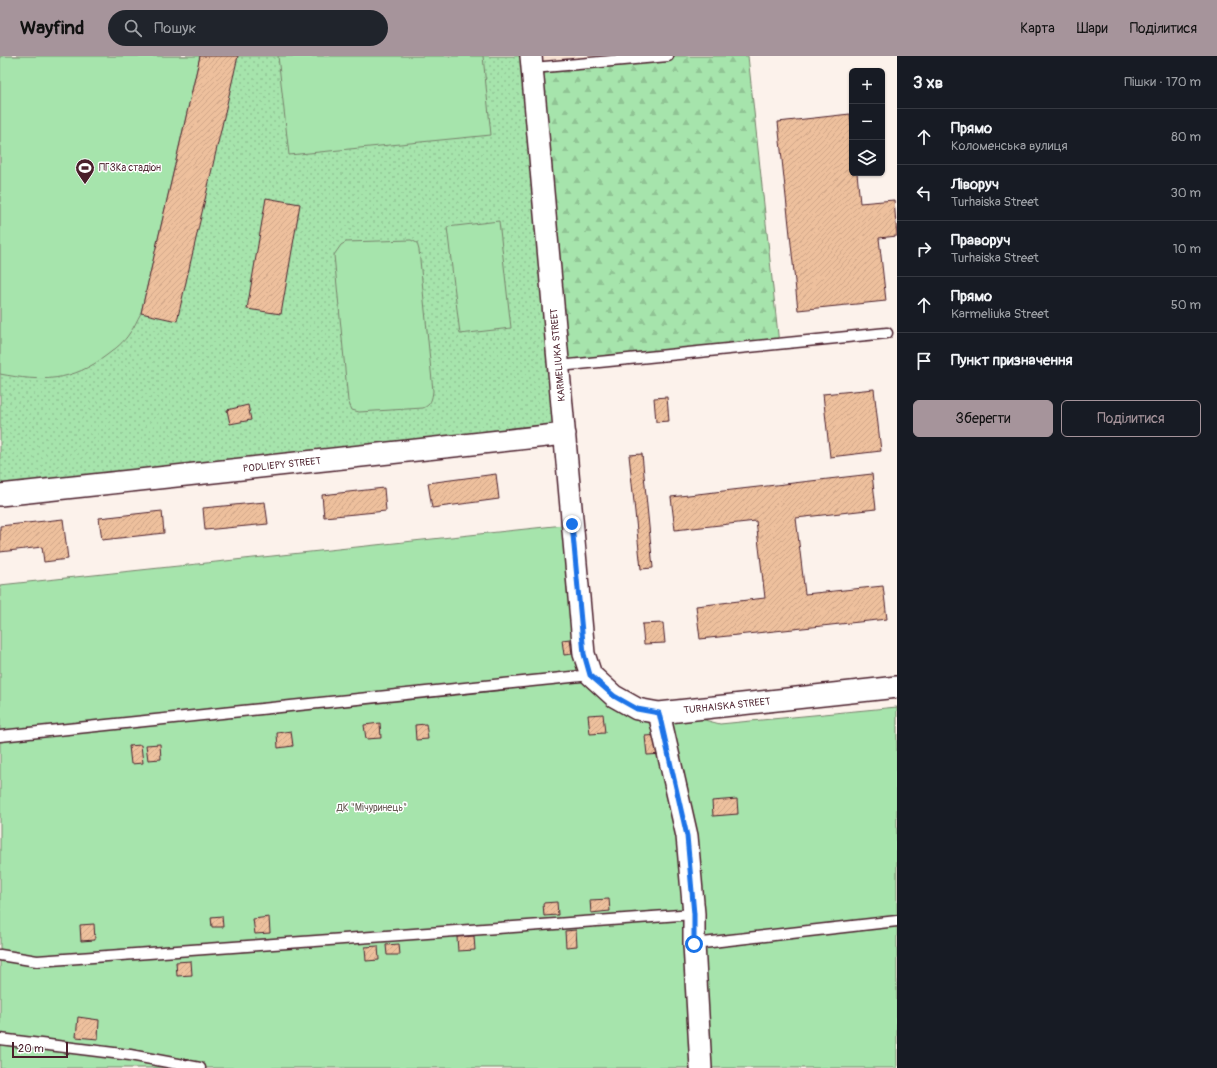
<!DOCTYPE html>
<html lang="uk">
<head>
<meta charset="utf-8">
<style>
  body { margin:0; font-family:Pangolin,sans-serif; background:#20242c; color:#f1f3f6 }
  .controls { position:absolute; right:12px; top:12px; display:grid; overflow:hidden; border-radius:6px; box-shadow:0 1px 3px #0004 }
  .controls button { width:36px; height:36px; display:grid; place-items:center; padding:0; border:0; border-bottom:1px solid #363941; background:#171b24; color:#f1f3f6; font:20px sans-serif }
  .scale { position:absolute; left:12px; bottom:10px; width:56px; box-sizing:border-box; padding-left:4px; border:2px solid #4a1f2b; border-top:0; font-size:11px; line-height:14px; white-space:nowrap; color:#4a1f2b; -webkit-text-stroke:3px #fff; paint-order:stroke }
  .stop { position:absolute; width:12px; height:12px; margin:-9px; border:3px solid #1a73e8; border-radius:50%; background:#fff }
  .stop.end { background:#1a73e8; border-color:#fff; box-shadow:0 1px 4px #0008 }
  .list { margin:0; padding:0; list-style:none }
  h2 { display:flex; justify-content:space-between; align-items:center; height:52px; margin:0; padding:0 16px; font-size:17px }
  h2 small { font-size:13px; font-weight:400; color:#9ea1a6 }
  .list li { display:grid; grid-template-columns:26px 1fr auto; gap:12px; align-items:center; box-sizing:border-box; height:56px; padding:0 16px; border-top:1px solid #363941 }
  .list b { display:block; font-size:15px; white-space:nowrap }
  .list p { margin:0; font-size:13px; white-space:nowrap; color:#9ea1a6 }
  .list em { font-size:13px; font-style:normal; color:#9ea1a6 }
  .actions { display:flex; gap:8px; padding:12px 16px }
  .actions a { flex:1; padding:9px 0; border:1px solid #a6949b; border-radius:6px; text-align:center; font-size:14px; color:#a6949b }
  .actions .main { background:#a6949b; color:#111 }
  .icon { flex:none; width:22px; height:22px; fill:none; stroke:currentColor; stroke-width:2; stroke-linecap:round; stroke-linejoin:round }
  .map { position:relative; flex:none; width:897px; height:1012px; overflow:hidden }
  header { display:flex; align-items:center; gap:24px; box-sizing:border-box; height:56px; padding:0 20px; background:#a6949b; color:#111 }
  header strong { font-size:19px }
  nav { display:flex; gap:22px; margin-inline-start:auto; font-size:14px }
  .search { width:280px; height:36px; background:#20242c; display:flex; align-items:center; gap:10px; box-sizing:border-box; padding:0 14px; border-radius:22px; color:#9ea1a6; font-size:15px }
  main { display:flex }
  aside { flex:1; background:#171b24 }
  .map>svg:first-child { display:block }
</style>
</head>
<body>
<header>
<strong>Wayfind</strong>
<div class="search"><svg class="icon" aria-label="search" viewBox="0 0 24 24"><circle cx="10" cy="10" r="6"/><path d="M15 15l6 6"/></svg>Пошук</div>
<nav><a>Карта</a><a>Шари</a><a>Поділитися</a></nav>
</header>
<main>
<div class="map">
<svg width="897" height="1012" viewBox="0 0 897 1012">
  <defs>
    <pattern id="grass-dots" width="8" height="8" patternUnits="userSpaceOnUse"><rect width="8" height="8" fill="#a6e4ac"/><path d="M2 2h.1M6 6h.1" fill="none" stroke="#90c394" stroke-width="1.8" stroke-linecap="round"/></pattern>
    <pattern id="forest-firs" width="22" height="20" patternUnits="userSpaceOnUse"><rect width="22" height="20" fill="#a6e4ac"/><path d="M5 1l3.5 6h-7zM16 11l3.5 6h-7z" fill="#90c394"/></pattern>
    <pattern id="building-hatch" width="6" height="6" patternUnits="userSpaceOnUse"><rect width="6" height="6" fill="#eec09d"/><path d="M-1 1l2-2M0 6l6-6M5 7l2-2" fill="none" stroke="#cea587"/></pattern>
  </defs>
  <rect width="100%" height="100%" fill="#fcf2eb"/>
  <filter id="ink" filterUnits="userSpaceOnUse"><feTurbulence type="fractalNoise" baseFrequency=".025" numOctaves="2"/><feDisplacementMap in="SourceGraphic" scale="8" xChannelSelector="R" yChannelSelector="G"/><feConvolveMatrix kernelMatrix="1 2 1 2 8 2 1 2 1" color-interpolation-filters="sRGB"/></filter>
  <g filter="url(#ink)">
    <path fill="#f8e3d4" d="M531,0h137l-135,12z"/>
    <path fill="url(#grass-dots)" stroke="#78826c" d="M0,0h531l34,378 -565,61z"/>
    <path fill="url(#forest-firs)" stroke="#78826c" d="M668,0h80l31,288 -220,22 -26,-298z"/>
    <path fill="#a6e4ac" stroke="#78826c" d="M0,0h200l-59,257c-4,7 -7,15 -12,21 -5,8 -14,15 -22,21 -35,27 -65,27 -107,19z
      M278,0h205l8,79 -202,20z
      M499,165l12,107 -51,6 -13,-107z
      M411,184l6,3 2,7 14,141c-1,8 -2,14 -10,17l-64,4 -7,-2 -4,-9 -14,-146 7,-10 5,-3z
      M573,468l11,130 54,49 82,21 177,-17v361h-897v-483z"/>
    <path fill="url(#building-hatch)" stroke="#4a1f2b" d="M200,0h38l-61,265 -36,-8z
      M850,58l2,16v43h5l3,30 34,-3 3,36 -18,2 7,63 -88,9 -20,-188z
      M266,142l34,6 -19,110 -34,-5z
      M874,333l7,62 -51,6 -7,-63z
      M667,341l2,24 -13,1 -2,-24z
      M248,349l3,15 -21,4 -3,-14z
      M642,398l11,114 -12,1 -12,-114z
      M496,418l3,25 -67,9 -4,-25z
      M872,418l4,35 -80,9 9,76 78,-8 4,33 -187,20 -4,-33 69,-8 -9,-77 -81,9 -4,-33z
      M384,432l2,23 -62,6 -2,-22z
      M265,446l3,22 -63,6 -2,-22z
      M162,455l2,22 -62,7 -3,-22z
      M63,463l5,40 -24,3 -2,-15 -42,5v-26z
      M663,567l2,20 -21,1 -2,-20z
      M570,583l2,15 -8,1 -2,-15z
      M603,658l2,19 -15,1 -2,-19z
      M380,667l1,15 -15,1 -2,-14z
      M426,668l2,15 -12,1 -1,-15z
      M291,675l2,15 -15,2 -1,-15z
      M661,679l2,19 -16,1 -2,-19z
      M160,688l1,15 -13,1 -2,-15z
      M141,689l2,18 -12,1 -2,-18z
      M737,743l1,15 -25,2 -1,-15z
      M609,843l1,12 -19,2 -1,-13z
      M557,846l1,13 -14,1 -1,-13z
      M222,860l1,11h-11l-1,-10z
      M269,861l1,16 -15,1 -2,-15z
      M94,868l1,16 -14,1 -1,-16z
      M576,874l1,16 -11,1 -1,-16z
      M474,880l1,14 -17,1 -1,-14z
      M399,888l1,11h-13l-1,-10z
      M378,890l1,14 -13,1 -1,-14z
      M191,905l1,14 -15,1 -1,-14z
      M78,961l21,3 -1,19 -22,-2z"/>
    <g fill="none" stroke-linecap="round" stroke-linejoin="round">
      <defs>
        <path id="lane" d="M533,12l135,-12
          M559,310l328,-33
          M0,680l591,-61
          M694,888l203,-23
          M0,899l37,6 657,-47
          M0,983l130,16 70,13"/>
        <path id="street" d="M531,0l53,598 7,21 23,21 23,13 22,4 238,-26
          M0,439l565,-61
          M659,657l28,123 7,78v30l7,124"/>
      </defs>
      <use href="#lane" stroke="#4a1f2b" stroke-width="13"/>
      <use href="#street" stroke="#4a1f2b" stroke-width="24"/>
      <use href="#lane" stroke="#fff" stroke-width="10"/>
      <use href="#street" stroke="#fff" stroke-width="21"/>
    </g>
  </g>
  <g fill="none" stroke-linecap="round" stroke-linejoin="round" filter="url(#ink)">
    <path stroke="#1a73e8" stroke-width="5" d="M572,468l12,130 6,21 24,21 23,13 22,4 28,123 7,78v30"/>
  </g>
  <defs>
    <symbol id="stadium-pin" viewBox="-11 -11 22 30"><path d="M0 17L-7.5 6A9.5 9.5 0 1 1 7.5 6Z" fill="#4a1f2b" stroke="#fff"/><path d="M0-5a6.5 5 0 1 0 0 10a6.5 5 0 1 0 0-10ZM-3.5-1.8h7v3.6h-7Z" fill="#fff"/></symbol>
  </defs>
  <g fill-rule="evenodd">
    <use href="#stadium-pin" x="74" y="101" width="22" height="30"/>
  </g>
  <g text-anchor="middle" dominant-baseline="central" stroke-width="3" stroke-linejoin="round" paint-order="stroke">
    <g font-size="10" fill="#4a1f2b" stroke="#fff" text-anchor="start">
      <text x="99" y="112">ПГЗКа стадіон</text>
    </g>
    <g font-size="10" fill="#4a1f2b" stroke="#fff">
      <text transform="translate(558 299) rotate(-95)">KARMELIUKA STREET</text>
      <text transform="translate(282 409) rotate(-6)">PODLIEPY STREET</text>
      <text transform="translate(727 650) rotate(-6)">TURHAISKA STREET</text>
    </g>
    <g font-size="10" fill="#665a52" stroke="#fff">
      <text x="372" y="752">ДК "Мічуринець"</text>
    </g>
  </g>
</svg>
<div class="controls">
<button>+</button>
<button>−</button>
<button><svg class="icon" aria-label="layers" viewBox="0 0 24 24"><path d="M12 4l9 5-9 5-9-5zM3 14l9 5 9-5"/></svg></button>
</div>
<div class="scale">20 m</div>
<div class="stop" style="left:694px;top:888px"></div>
<div class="stop end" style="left:572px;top:468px"></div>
</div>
<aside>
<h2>3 хв<small>Пішки · 170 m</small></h2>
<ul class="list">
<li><svg class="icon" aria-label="ahead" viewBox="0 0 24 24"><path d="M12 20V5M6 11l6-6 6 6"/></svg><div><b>Прямо</b><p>Коломенська вулиця</p></div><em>80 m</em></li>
<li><svg class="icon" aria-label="left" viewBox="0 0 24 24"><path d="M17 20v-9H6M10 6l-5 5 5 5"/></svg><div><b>Ліворуч</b><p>Turhaiska Street</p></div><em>30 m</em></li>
<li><svg class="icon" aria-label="right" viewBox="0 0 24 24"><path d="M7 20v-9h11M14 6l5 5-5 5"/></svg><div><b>Праворуч</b><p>Turhaiska Street</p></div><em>10 m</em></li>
<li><svg class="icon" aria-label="ahead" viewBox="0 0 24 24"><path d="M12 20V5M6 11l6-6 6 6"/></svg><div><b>Прямо</b><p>Karmeliuka Street</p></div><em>50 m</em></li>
<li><svg class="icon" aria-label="arrive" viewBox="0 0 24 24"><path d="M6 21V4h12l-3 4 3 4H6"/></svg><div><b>Пункт призначення</b></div></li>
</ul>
<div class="actions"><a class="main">Зберегти</a><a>Поділитися</a></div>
</aside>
</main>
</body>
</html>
